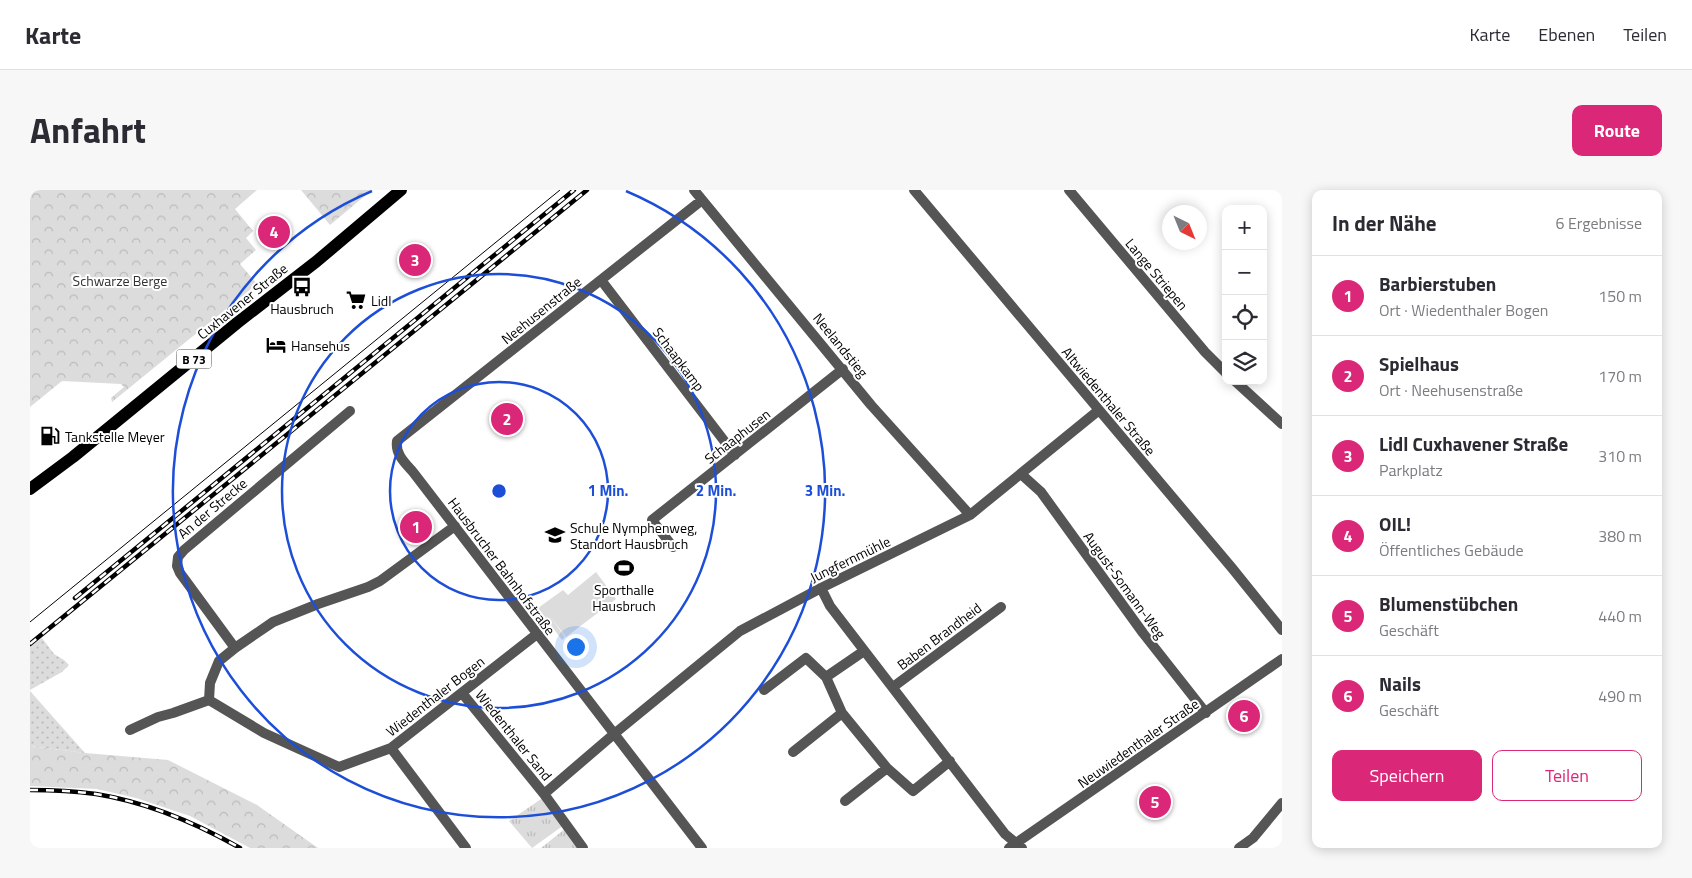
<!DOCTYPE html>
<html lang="de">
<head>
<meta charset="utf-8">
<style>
  body { margin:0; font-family:"Titillium Web",sans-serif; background:#f7f7f7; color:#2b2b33 }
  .controls { position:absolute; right:15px; top:15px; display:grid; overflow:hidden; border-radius:10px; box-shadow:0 2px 12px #0003 }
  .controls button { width:45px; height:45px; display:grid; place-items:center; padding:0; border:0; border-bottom:1px solid #e1e1e2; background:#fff; color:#2b2b33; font:25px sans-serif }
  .compass { position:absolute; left:1132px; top:15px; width:45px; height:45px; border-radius:50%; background:#fff; box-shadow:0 2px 12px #0003; rotate:137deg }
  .you { position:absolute; left:545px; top:456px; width:18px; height:18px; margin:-12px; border:4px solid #fff; border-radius:50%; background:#1a73e8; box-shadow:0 0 0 8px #1a73e833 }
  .badge { display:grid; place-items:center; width:32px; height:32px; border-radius:50%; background:#db2777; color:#fff; font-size:16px; font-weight:700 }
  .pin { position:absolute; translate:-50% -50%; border:2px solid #fff; box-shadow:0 1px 5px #0006 }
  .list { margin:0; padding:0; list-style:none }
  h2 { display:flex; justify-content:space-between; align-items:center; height:65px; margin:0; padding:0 20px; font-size:21px }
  h2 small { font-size:16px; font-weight:400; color:#7c7c81 }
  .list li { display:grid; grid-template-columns:32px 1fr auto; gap:15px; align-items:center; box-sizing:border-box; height:80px; padding:0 20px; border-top:1px solid #e1e1e2 }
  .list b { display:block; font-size:19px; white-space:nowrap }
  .list p { margin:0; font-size:16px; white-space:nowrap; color:#7c7c81 }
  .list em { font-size:16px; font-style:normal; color:#7c7c81 }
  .actions { display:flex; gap:10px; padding:15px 20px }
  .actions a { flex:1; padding:11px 0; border:1px solid #db2777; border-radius:10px; text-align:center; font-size:18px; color:#db2777 }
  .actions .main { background:#db2777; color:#fff }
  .icon { flex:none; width:28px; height:28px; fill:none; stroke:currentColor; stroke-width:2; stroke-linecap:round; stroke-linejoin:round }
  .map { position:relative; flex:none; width:1252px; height:658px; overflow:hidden; border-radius:10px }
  header { display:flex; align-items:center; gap:30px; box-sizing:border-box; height:70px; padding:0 25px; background:#fff; border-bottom:1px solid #e1e1e2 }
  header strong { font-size:24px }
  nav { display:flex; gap:28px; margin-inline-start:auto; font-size:18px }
  .intro { display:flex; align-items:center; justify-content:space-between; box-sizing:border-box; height:120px; padding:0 30px }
  h1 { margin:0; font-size:35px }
  .button { padding:12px 22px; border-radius:10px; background:#db2777; color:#fff; font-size:18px; font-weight:700 }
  main { display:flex; gap:30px; padding:0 30px }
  aside { flex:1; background:#fff; border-radius:10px; box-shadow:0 2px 12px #0003 }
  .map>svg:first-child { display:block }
</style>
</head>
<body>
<header>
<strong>Karte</strong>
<nav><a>Karte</a><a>Ebenen</a><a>Teilen</a></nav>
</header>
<div class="intro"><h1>Anfahrt</h1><a class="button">Route</a></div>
<main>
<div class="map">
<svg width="1252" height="658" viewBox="0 0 1252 658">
  <defs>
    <pattern id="grass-tufts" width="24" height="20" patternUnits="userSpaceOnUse" patternTransform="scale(1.25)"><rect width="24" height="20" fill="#dcdcdc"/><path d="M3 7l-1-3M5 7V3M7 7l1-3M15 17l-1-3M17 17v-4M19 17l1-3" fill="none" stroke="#bbb"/></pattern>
    <pattern id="forest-crowns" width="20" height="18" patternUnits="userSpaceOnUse" patternTransform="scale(1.25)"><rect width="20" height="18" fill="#dcdcdc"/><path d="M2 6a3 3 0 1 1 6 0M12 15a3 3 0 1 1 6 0" fill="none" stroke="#bbb"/></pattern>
    <pattern id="garden-dots" width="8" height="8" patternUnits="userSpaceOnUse" patternTransform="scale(1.25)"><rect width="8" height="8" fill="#dcdcdc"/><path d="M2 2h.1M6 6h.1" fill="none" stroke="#bbb" stroke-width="1.8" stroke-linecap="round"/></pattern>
  </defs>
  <rect width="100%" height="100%" fill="#fff"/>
  <path fill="url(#grass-tufts)" d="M514,607l20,28 -32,23 -23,-27z
    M536,638l15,20h-40z"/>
  <path fill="url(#forest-crowns)" d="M0,0h227l-22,19 18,22 -7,7 10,12 -16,14 17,20 -145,118 -1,-4 13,-11 -3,-3 -59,-3 -32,26z
    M271,0h71l-42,35z
    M0,556l55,7 83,7 89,45 61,43h-68l-60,-32 -54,-18 -39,-9 -67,-3z"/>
  <path fill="url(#garden-dots)" d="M12,448l12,16 10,6 5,5 -7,7 -32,18v-43z
    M0,501l55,62 -55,-7z"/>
  <path fill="#dcdcdc" d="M566,382l20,27 -50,38 -17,-22 16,22 -3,3 -24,-32 25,-18 5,5z"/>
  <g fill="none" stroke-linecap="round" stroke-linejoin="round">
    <path stroke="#555" stroke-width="10" d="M664,0l177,215 99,110
      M884,0l318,378 50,62
      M1039,0l136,162 21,21
      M672,10l-305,241c-2,13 8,22 16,31l289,376
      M571,90l134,175
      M1205,191l47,43
      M991,284l20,18 102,141 63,80
      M643,357l-21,-27 191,-151
      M791,398l9,18 175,228 17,14
      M205,458l-55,-75 -3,-7 1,-9 6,-7 166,-139
      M796,487l16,36 45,55 26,23 37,-30
      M863,497l108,-80
      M734,500l42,-32 20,19 38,-26
      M432,503l82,101 39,54
      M179,510l55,33 75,34 52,-19 146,-114
      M179,510l1,-17 9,-22 16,-13 38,-26 45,-18 50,-17 12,-6 75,-55
      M100,540l28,-13 15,-4 36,-13
      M361,558l75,100
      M763,562l49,-39
      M514,604l70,-60 126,-103 81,-43 149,-73 129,-105
      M815,611l42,-33
      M979,658l273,-189
      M1209,658l14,-10 29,-35"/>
    <path stroke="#000" stroke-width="12" d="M0,299l43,-32 164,-134 80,-62 84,-71"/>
    <path stroke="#000" stroke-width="1" d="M0,432l530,-432"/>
    <defs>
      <path id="rail" d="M45,408l499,-408
        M0,454l557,-454
        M0,600c22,0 44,1 66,4 50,8 100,29 144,54"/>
    </defs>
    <use href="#rail" stroke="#000" stroke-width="4.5"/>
    <use href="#rail" stroke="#fff" stroke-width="2.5" stroke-dasharray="8" stroke-linecap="butt"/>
  </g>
  <g fill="none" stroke="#1d4ed8" stroke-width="2.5">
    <circle cx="469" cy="301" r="109"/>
    <circle cx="469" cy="301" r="217"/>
    <path d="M596 1A326 326 0 1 1 342 1"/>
  </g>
  <defs>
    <symbol id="bus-bare" viewBox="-9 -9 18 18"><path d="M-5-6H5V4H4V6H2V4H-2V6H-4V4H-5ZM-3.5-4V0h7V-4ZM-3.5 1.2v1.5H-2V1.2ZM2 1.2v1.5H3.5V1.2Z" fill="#000" stroke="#fff" stroke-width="2.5" paint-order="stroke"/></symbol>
    <symbol id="supermarket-bare" viewBox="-9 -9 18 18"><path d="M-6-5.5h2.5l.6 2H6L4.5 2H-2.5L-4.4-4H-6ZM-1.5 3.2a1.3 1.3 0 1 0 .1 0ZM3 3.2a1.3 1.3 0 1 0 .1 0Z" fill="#000" stroke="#fff" stroke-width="2.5" paint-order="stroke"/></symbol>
    <symbol id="hotel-bare" viewBox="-9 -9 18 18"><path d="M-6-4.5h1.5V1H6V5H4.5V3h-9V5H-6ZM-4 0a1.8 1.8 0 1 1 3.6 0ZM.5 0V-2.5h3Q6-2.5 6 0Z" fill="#000" stroke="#fff" stroke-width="2.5" paint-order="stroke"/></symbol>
    <symbol id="fuel-bare" viewBox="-9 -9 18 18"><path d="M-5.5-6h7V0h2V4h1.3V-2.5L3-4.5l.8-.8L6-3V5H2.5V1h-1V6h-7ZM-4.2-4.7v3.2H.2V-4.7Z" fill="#000" stroke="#fff" stroke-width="2.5" paint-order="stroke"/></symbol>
    <symbol id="school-bare" viewBox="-9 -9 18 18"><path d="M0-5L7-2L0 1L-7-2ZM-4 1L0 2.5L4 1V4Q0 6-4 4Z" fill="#000" stroke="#fff" stroke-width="2.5" paint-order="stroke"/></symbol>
    <symbol id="stadium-bare" viewBox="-9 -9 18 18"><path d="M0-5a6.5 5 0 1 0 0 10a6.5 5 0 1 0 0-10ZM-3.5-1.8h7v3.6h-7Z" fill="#000" stroke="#fff" stroke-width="2.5" paint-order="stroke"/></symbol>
  </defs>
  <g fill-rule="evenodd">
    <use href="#bus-bare" x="258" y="83" width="28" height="28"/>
    <use href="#supermarket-bare" x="312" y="96" width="28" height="28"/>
    <use href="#hotel-bare" x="232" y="141" width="28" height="28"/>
    <use href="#fuel-bare" x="6" y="232" width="28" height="28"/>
    <use href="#school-bare" x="511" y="331" width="28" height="28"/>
    <use href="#stadium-bare" x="580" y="364" width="28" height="28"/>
  </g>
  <g text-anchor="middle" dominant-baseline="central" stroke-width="4" stroke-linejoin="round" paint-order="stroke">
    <rect fill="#fff" stroke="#4c4c4c" stroke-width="1" x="146.5" y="159.5" width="35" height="19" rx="4"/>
    <g font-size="12" font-weight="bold" fill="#000">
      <text x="164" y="169">B 73</text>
    </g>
    <g font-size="14" fill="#000" stroke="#fff">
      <text transform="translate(1127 84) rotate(50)">Lange Striepen</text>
      <text transform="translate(212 111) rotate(-39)">Cuxhavener Straße</text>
      <text transform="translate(511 120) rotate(-39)">Neehusenstraße</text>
      <text transform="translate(811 155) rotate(51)">Neelandstieg</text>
      <text transform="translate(649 169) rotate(53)">Schaapkamp</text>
      <text transform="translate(1079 211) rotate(50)">Altwiedenthaler Straße</text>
      <text transform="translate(707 246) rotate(-38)">Schaaphusen</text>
      <text transform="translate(182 318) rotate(-40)">An der Strecke</text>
      <text transform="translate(820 369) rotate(-26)">Jungfernmühle</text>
      <text transform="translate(472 376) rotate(53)">Hausbrucher Bahnhofstraße</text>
      <text transform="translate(1095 395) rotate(54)">August-Somann-Weg</text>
      <text transform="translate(909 446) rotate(-37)">Baben Brandheid</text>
      <text transform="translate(405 506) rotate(-38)">Wiedenthaler Bogen</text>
      <text transform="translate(484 545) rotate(51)">Wiedenthaler Sand</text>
      <text transform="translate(1108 553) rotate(-35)">Neuwiedenthaler Straße</text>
    </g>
    <g font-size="14" fill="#333" stroke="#fff">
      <text x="90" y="90">Schwarze Berge</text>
    </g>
    <g font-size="14" fill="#000" stroke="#fff" text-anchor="start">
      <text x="341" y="110">Lidl</text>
      <text x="272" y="118" text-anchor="middle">Hausbruch</text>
      <text x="261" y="155">Hansehus</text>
      <text x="35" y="246">Tankstelle Meyer</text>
      <text x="540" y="337">Schule Nymphenweg,<tspan x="540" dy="16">Standort Hausbruch</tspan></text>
      <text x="594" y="399" text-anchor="middle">Sporthalle<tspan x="594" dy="16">Hausbruch</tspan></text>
    </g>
  </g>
  <circle cx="469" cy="301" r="8" fill="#1d4ed8" stroke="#fff" stroke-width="2.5"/>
  <g font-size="15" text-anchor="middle" font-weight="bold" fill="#1d4ed8" stroke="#fff" stroke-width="4" stroke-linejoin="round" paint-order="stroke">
    <text x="578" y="306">1 Min.</text>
    <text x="686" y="306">2 Min.</text>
    <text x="795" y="306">3 Min.</text>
  </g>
</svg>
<div class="controls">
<button>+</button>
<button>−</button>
<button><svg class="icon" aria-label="locate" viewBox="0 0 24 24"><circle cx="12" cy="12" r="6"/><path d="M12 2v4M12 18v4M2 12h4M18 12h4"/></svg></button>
<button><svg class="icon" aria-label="layers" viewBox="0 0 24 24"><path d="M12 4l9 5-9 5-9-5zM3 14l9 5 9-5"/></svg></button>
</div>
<svg class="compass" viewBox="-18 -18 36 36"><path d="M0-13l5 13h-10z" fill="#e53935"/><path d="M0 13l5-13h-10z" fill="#7c7c81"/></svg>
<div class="you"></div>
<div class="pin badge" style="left:386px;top:337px">1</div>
<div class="pin badge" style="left:477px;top:229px">2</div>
<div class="pin badge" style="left:385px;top:70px">3</div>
<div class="pin badge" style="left:244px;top:42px">4</div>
<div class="pin badge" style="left:1125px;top:612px">5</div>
<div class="pin badge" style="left:1214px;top:526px">6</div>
</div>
<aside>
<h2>In der Nähe<small>6 Ergebnisse</small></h2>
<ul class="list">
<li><span class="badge">1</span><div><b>Barbierstuben</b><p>Ort · Wiedenthaler Bogen</p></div><em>150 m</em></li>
<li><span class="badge">2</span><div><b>Spielhaus</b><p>Ort · Neehusenstraße</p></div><em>170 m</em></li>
<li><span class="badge">3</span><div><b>Lidl Cuxhavener Straße</b><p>Parkplatz</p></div><em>310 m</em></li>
<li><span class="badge">4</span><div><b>OIL!</b><p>Öffentliches Gebäude</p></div><em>380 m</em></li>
<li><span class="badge">5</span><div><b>Blumenstübchen</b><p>Geschäft</p></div><em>440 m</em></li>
<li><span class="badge">6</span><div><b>Nails</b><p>Geschäft</p></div><em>490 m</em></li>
</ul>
<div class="actions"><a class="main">Speichern</a><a>Teilen</a></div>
</aside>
</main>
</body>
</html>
